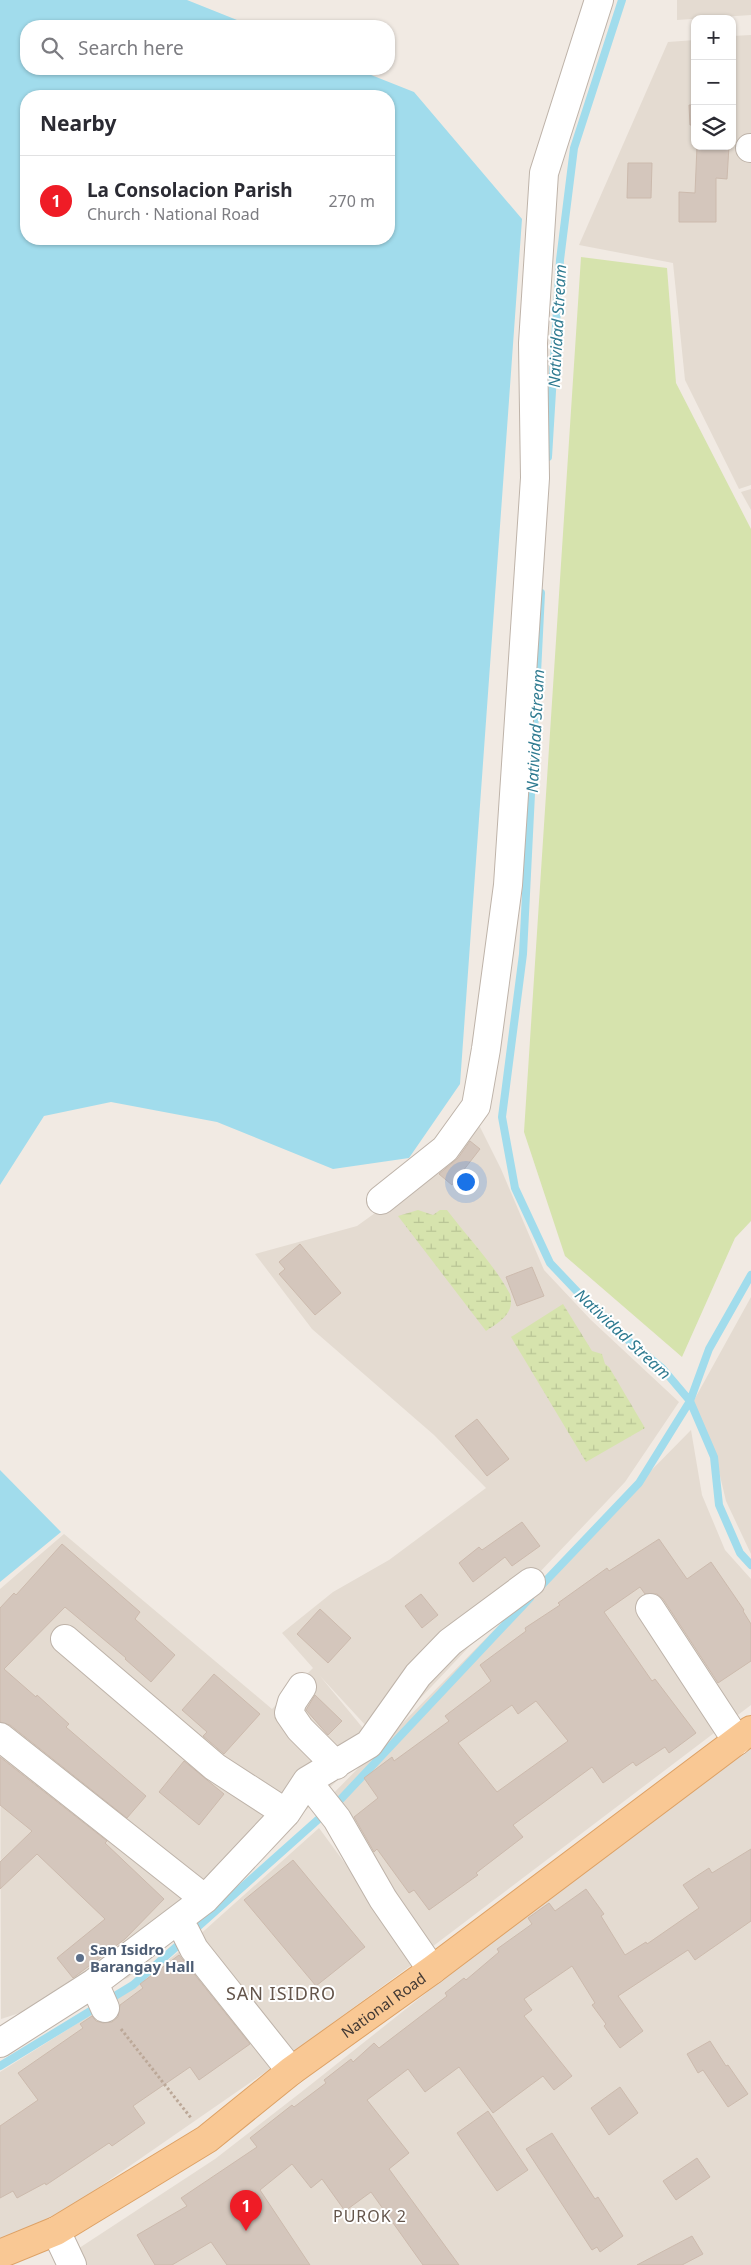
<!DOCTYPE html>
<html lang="en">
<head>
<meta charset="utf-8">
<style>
  body { margin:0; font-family:"Noto Sans",sans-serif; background:#f2f2f3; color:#2b2b33 }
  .controls { position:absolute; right:15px; top:15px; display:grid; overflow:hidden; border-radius:10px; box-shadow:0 1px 4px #0004 }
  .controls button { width:45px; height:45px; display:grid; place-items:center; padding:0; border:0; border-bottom:1px solid #e1e1e2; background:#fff; color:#2b2b33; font:25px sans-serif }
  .you { position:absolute; left:465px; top:1181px; width:18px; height:18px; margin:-12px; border:4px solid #fff; border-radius:50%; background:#1a73e8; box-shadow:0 0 0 8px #1a73e833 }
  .badge { display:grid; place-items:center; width:32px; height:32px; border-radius:50%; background:#ef1c26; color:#fff; font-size:16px; font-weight:700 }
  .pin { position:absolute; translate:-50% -41px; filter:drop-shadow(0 1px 2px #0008) }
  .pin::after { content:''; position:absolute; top:26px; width:18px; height:15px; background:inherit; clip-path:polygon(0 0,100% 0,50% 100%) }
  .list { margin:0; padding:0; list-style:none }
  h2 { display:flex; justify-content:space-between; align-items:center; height:65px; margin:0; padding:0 20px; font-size:21px }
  h2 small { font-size:16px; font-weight:400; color:#7c7c81 }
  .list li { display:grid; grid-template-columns:32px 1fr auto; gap:15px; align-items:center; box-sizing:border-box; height:90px; padding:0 20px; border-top:1px solid #e1e1e2 }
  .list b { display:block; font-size:19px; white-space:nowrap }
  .list p { margin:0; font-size:16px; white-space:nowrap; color:#7c7c81 }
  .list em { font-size:16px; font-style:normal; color:#7c7c81 }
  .icon { flex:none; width:28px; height:28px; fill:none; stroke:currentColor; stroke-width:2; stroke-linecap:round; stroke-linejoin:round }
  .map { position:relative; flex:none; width:751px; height:2265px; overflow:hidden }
  .search { position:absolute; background:#fff; box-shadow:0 1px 4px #0004; left:20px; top:20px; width:375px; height:55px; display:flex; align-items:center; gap:12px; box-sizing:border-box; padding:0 18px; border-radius:20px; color:#7c7c81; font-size:19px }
  .panel { position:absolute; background:#fff; box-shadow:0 1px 4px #0004; left:20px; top:90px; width:375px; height:155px; border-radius:20px }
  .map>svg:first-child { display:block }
</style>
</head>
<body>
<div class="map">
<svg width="751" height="2265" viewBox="0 0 751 2265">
  <defs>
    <pattern id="wetland-marsh" width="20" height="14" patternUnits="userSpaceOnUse" patternTransform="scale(1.25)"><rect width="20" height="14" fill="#d6e3ad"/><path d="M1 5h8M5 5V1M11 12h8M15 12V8" fill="none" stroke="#b9c495"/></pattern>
  </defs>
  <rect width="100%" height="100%" fill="#f1eae3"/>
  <path fill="#e4dbd1" d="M677,0h74v15l-74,5z
    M751,35v450l-12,4 -54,-109 -12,-117 -94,-18 89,-203 27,-2v106h37v-110z
    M751,489v21l-10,-18z
    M478,1123l23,46 43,101 47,50 88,82 -54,80 -245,259 -60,-65 56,68 -248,234 -127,41 -1,-430 64,-55 208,175 41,-41 -31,-35 51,-41 56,-32 97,-72 -52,-53 -122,-106 -57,-75 102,-28 50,-36z
    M751,1297v257l-25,-53 -10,-42 -23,-57z
    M691,1430l11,65 23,55 26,29v126l-327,248 -104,-146z
    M751,1727v538h-685l-2,-7 151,-99 89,-69 161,-128z
    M319,1828l98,133 -153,112 -221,153 -43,18v-172l132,-83 64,-51z"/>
  <path fill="#d6e3ad" d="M581,257l86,11 9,115 75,146v692l-16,17 -53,119 -117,-101 -41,-124z"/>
  <path fill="url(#wetland-marsh)" d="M418,1210l15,5 7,-5h7c21,28 46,53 63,84 5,19 -9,27 -24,37l-88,-115z
    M563,1304l29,47 10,3 3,10 4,3 36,61 -59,34 -75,-125z"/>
  <path fill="#a1dcec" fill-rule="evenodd" d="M0,0h187l65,26h-226v43h330l58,23 108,127 -62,865 -51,74 -76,11 -116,-47 -106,-20 -67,14 -44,69zM26,96h363v143h-363z
    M0,1470l61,62 -61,50z"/>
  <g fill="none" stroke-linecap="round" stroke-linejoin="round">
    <path stroke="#a1dcec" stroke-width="8" d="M548,457l12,-197 14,-112 48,-148
      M541,593l-18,361 -21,163 13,71 35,75 56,59 56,46 28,33 24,56 5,48 21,48 11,12
      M538,1589l101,-106 51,-82 19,-52 42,-74
      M192,1932l148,-132 190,-202
      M0,2066l133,-81 51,-45"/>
  </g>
  <path fill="#d4c6bc" stroke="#ccbaad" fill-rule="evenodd" d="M689,105h6v20h-5z
    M697,146h32l-2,33 -11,-1v44h-37v-30l16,1z
    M628,163h24l-1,35h-24z
    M470,1141l10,8 -28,36 -13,-11 19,-16z
    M300,1244l41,49 -26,22 -36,-41 6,-5 -6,-7z
    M532,1267l12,29 -27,10 -11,-29z
    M477,1419l32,40 -22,17 -32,-40z
    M522,1522l18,24 -28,20 -7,-9 -32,25 -14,-19 20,-16 3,3z
    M659,1539l28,40 24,-17 33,48 -1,1 8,13v37l-33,22 -55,-84 -6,-5h-12l-5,-7 -36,25 48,69 3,-2 41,54 -27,20 -4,-6 -29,19 -3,-4 -30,21 -11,-16 -79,58 10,12 -47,36 2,2 -49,35 -15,-20 -5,3 -32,-44 -3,3 -20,-35 24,-19 -14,-20 28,-21 2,4 55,-40 -4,-5 46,-35 -11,-16 46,-34 -1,-3 35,-23 -2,-2 49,-35 2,3zM536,1701l32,40 -71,51 -39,-49 54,-38 6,9z
    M62,1544l78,68 -5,7 40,36 -24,27 -26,-23 1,-1 -61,-51 -61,62 32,28 1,-2 32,29 -3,3 80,69 -19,22 -117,-93 -10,-3v-114l14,-15 2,2z
    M421,1594l17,21 -16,13 -17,-22z
    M320,1609l31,29 -23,25 -31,-29z
    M214,1674l46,40 -36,40 -21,-18 4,-4 -25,-22z
    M315,1695l27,26 -14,14 -22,-25z
    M0,1757l107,84 -2,2 59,56 -39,40 -52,39 -16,-20 48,-39 -68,-65 -37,35v-27l32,-31 -32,-26z
    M184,1761l40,33 -25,31 -40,-33z
    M751,1849v72l-56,39 -7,-10 -70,46 25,35 -23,17 -16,-22 2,-2 -14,-19 3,-2 -23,-37 -48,33 8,11 -8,6 48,60 -18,14 -11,-14 -50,37 -34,-46 -34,25 -17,-23 -41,31 42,53 -20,16 70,96h-36l-52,-73 -26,19 -23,-32 -11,9 -19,-24 -32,26 50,75h-83l-16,-23 -39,23h-17l-18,-30 50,-29 -6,-8 76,-51 -7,-9 42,-33 2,2 32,-24 -2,-3 27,-21 2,3 21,-19 5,5 68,-52 -2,-3 19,-15 2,2 33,-28 -2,-3 35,-25 -4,-6 21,-15 6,8 31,-22 18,25 -3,2 24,39 21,-13 1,2 52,-36 -16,-23 26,-17 3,5z
    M293,1860l72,87 -49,39 -72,-86z
    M179,1955l71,89 -51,36 -9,-13 -57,39 12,17 -33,23 -3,-3 -63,42 -1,-2 -28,15 -4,-7 -13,7v-72l38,-26 -20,-27 65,-45 -3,-4 12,-8 4,5 7,2 9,-1 6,-5 2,-12 23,-17 -3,-4z
    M710,2041l16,25 2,-1 20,29 -20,13 -25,-37 -5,3 -11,-19z
    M620,2087l18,26 -29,22 -18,-27z
    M488,2111l40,59 -31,21 -40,-58z
    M552,2133l43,66 3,-2 25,39 -23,16 -3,-5 -5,3 -66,-101z
    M697,2158l13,19 -34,23 -13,-19z
    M692,2236l11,18 -21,11h-45z"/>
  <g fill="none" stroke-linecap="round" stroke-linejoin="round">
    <defs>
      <path id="minor" d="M750,148h1
        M381,1200l64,-51 31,-43 10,-57 22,-164 27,-407 -2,-135 11,-170 55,-173
        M650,1608l87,133
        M65,1639l150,128 71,46
        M302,1687l-10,15 -3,11 11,16 36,36
        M0,1737l205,162
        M307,1781l30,38 46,80 49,71
        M178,1922l7,9 9,18 97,122
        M94,1983l11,25
        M0,2043l94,-60 111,-84 81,-86 21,-32 62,-37 49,-69 32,-33 81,-60
        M56,2231l16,34"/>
      <g id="major">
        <path id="s1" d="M0,2254l56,-23 151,-92 84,-68 141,-101 319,-240"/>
      </g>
    </defs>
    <use href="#minor" stroke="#beb3a9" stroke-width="30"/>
    <use href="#major" stroke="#dda165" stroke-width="30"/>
    <path stroke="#bca898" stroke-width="3" stroke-dasharray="2.5 2.5" stroke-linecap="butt" d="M121,2029l70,89"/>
    <use href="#minor" stroke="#fff" stroke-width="28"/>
    <use href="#major" stroke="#f9c894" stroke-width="28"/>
  </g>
  <circle fill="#5c6f8a" stroke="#fff" stroke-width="2" cx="80" cy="1958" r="5"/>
  <g text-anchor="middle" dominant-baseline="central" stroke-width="4" stroke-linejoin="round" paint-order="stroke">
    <g font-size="15" font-weight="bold" fill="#4e5e75" stroke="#fff" text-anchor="start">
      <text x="90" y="1949">San Isidro<tspan x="90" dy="17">Barangay Hall</tspan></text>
    </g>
    <g font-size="15" fill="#423934" stroke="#fff">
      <text stroke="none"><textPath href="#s1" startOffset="459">National Road</textPath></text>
    </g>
    <g font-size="16" font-style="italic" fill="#2e7a90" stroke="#fff">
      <text transform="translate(557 326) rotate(-87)">Natividad Stream</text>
      <text transform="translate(535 731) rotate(-87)">Natividad Stream</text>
      <text transform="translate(623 1334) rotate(43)">Natividad Stream</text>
    </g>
    <g font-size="16" letter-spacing="1" fill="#64554b" stroke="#fff">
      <text x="370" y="2216">PUROK 2</text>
    </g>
    <g font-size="18" letter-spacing="1" fill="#64554b" stroke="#fff">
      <text x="281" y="1993">SAN ISIDRO</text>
    </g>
  </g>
</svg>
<div class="controls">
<button>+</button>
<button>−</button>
<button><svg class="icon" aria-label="layers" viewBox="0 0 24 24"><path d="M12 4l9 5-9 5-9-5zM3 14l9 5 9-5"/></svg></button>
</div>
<div class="you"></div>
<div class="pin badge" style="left:246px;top:2231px">1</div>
<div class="search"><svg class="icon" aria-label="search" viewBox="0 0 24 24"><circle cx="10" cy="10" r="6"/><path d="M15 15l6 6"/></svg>Search here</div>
<section class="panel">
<h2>Nearby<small></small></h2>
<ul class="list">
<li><span class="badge">1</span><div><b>La Consolacion Parish</b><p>Church · National Road</p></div><em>270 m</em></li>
</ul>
</section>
</div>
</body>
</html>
